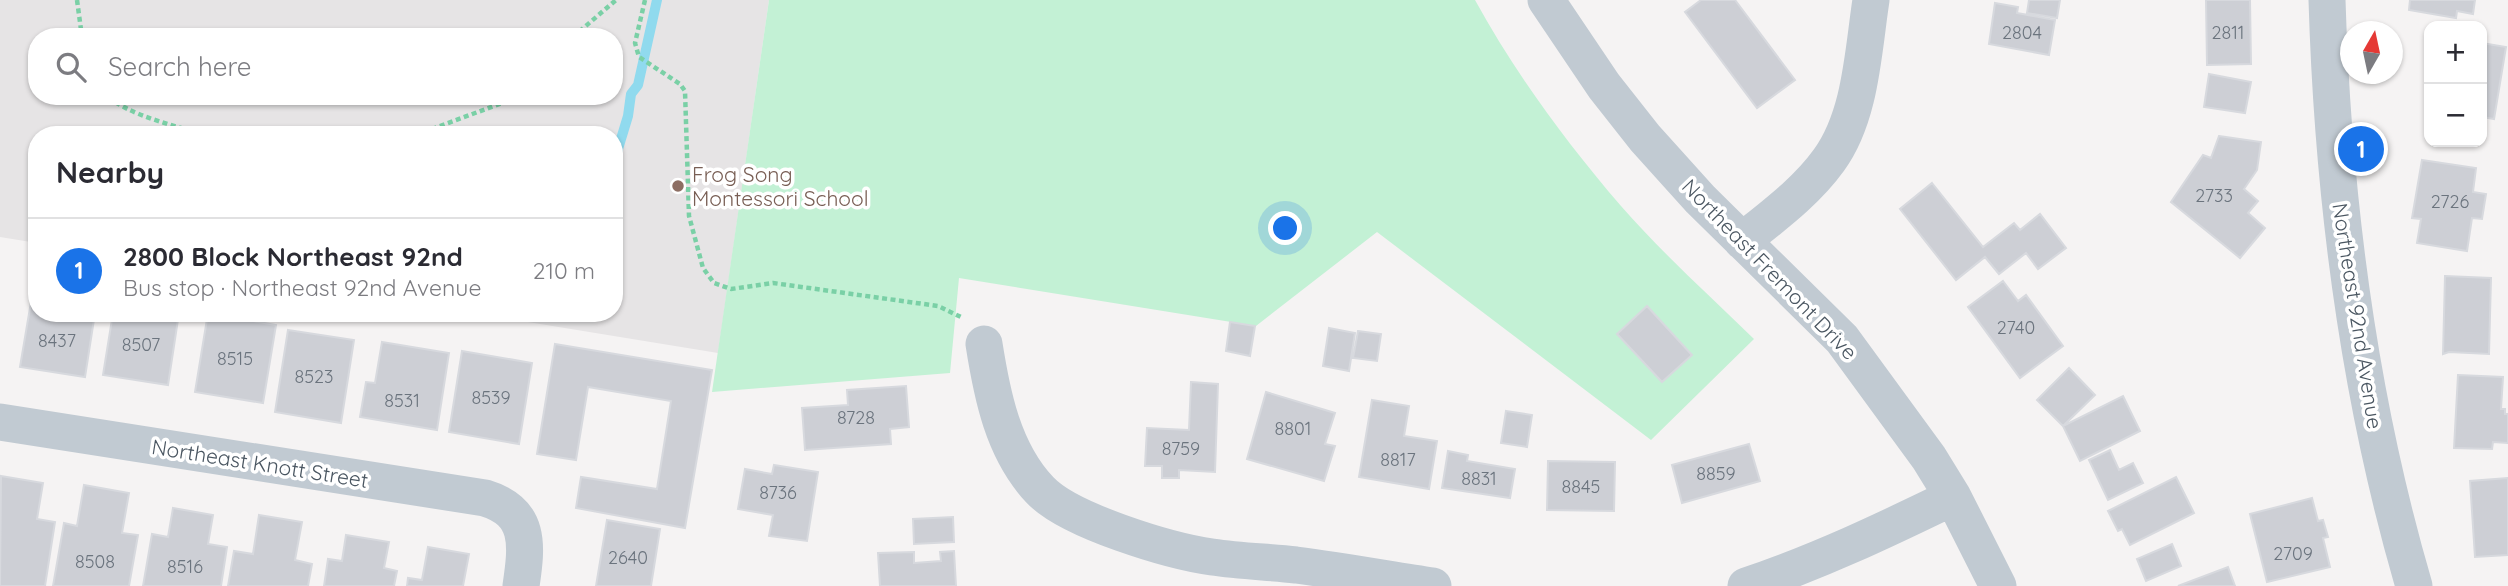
<!DOCTYPE html>
<html lang="en">
<head>
<meta charset="utf-8">
<style>
  body { margin:0; font-family:Quicksand,sans-serif; background:#f2f2f3; color:#2b2b33 }
  .controls { position:absolute; right:21px; top:21px; display:grid; overflow:hidden; border-radius:14px; box-shadow:0 2px 5px #0004 }
  .controls button { width:63px; height:63px; display:grid; place-items:center; padding:0; border:0; border-bottom:2px solid #e1e1e2; background:#fff; color:#2b2b33; font:35px sans-serif }
  .compass { position:absolute; left:2340px; top:21px; width:63px; height:63px; border-radius:50%; background:#fff; box-shadow:0 2px 5px #0004; rotate:9deg }
  .you { position:absolute; left:1286px; top:229px; width:24px; height:24px; margin:-18px; border:5px solid #fff; border-radius:50%; background:#1a73e8; box-shadow:0 0 0 10px #1a73e833 }
  .badge { display:grid; place-items:center; width:46px; height:46px; border-radius:50%; background:#1a73e8; color:#fff; font-size:23px; font-weight:700 }
  .pin { position:absolute; translate:-50% -50%; border:4px solid #fff; box-shadow:0 2px 7px #0006 }
  .list { margin:0; padding:0; list-style:none }
  h2 { display:flex; justify-content:space-between; align-items:center; height:91px; margin:0; padding:0 28px; font-size:30px }
  h2 small { font-size:23px; font-weight:400; color:#7c7c81 }
  .list li { display:grid; grid-template-columns:46px 1fr auto; gap:21px; align-items:center; box-sizing:border-box; height:105px; padding:0 28px; border-top:2px solid #e1e1e2 }
  .list b { display:block; font-size:26px; white-space:nowrap }
  .list p { margin:0; font-size:23px; white-space:nowrap; color:#7c7c81 }
  .list em { font-size:23px; font-style:normal; color:#7c7c81 }
  .icon { flex:none; width:38px; height:38px; fill:none; stroke:currentColor; stroke-width:2; stroke-linecap:round; stroke-linejoin:round }
  .map { position:relative; flex:none; width:2508px; height:586px; overflow:hidden }
  .search { position:absolute; background:#fff; box-shadow:0 2px 5px #0004; left:28px; top:28px; width:595px; height:77px; display:flex; align-items:center; gap:18px; box-sizing:border-box; padding:0 24px; border-radius:28px; color:#7c7c81; font-size:26px }
  .panel { position:absolute; background:#fff; box-shadow:0 2px 5px #0004; left:28px; top:126px; width:595px; height:196px; border-radius:28px }
  .map>svg:first-child { display:block }
</style>
</head>
<body>
<div class="map">
<svg width="2508" height="586" viewBox="0 0 2508 586">
  <rect width="100%" height="100%" fill="#f5f3f3"/>
  <path fill="#e6e4e5" fill-rule="evenodd" d="M0,0h769l-51,353 -245,-40h141v-178h-577v108l-37,-6zM37,37h577v59h-577z"/>
  <path fill="#c3f1d5" d="M769,0h706c40,73 91,142 146,206 41,47 88,89 133,133l-103,101 -274,-208 -121,94 -297,-48 -9,95 -238,19z"/>
  <g fill="none" stroke-linecap="round" stroke-linejoin="round">
    <path stroke="#90daee" stroke-width="10" d="M614,162l14,-46 3,-22 7,-9 19,-85"/>
  </g>
  <path fill="#cdcfd5" stroke="#d7d9de" stroke-width="2" d="M1701,0h34l60,80 -38,28 -72,-96z
    M2029,0h31l-3,18 -30,-5z
    M2206,0h44l1,64 -44,1z
    M2410,0h65l-2,14 -16,-3 -1,7 -47,-8z
    M1995,3l23,4 -1,6 38,7 -6,35 -60,-11z
    M2482,43l24,4 -12,72 -12,-2z
    M2209,74l42,8 -6,31 -41,-6z
    M2219,136l42,6 -4,28 -13,19 14,12 -10,12 17,15 -25,30 -69,-56 32,-47 8,3z
    M2422,160l54,8 -3,24 13,2 -4,25 -10,-1 -5,33 -50,-8 4,-24 -9,-1z
    M1932,183l51,64 31,-24 6,7 20,-16 26,34 -28,21 -12,-16 -27,21 -14,-17 -29,23 -56,-71z
    M2445,276l46,2 -2,76 -40,-2 -6,2z
    M2003,281l15,20 8,-6 37,51 -43,32 -52,-71z
    M34,284l3,1v28h58l-10,64 -65,-10z
    M1647,306l45,49 -30,27 -45,-48z
    M113,313h66l-11,72 -65,-10z
    M208,313l68,12 -13,78 -68,-11z
    M1230,322l25,4 -5,30 -24,-5z
    M1329,328l26,5 -6,38 -26,-5z
    M288,330l66,10 -13,83 -66,-11z
    M1358,331l23,3 -4,27 -24,-3z
    M382,342l67,11 -12,77 -77,-13 6,-35 9,1z
    M555,344l157,26 -27,158 -109,-20 5,-31 76,12 14,-88 -83,-14 -12,73 -39,-6z
    M462,351l70,12 -13,81 -70,-12z
    M2069,368l26,27 -32,31 -26,-26z
    M2458,375l45,2 -2,32h4v5h3v29l-15,-1 -1,7 -38,-1z
    M1191,382l27,2 -3,88 -36,-2v8h-17v-12h-17l2,-38 42,2z
    M906,386l3,41 -19,2 1,15 -86,6 -3,-42 46,-3 -1,-15z
    M1266,392l69,21 -10,31 10,2 -11,35 -77,-22z
    M2123,396l17,35 -60,30 -17,-35z
    M1372,400l37,6 -5,30 33,5 -8,48 -70,-12z
    M1506,411l26,4 -5,32 -26,-4z
    M1749,444l11,37 -78,22 -10,-38z
    M2110,450l9,20 14,-7 10,20 -35,17 -19,-40z
    M1448,451l20,4 -1,6 48,8 -5,29 -68,-10z
    M1548,461l67,1 -1,49 -67,-1z
    M774,465l44,7 -11,69 -38,-5 4,-21 -35,-6 7,-40 27,5z
    M1,476l42,7 -6,36 18,3 -10,64h-45z
    M2176,477l18,36 -64,32 -8,-16 -4,2 -10,-20z
    M2508,478v77l-33,2 -5,-76z
    M84,485l45,8 -7,40 16,2 -9,51h-76l11,-63 13,3z
    M2312,498l6,23 5,-1 5,17 -5,1 7,29 -63,15 -17,-68z
    M173,508l40,7 -5,29 19,3 -6,39h-78l9,-52 16,3z
    M259,515l43,7 -7,38 17,4 -4,22h-80l6,-35 19,3z
    M953,517l1,25 -40,2 -1,-25z
    M607,520l53,9 -9,57h-55z
    M346,535l43,7 -5,26 13,3 -3,15h-70l4,-27 14,2z
    M2172,544l9,22 -35,15 -9,-22z
    M428,547l41,7 -6,32h-56l1,-8 14,2z
    M954,551l2,35h-76l-2,-33 36,-1v11l27,-2 -1,-9z
    M2228,567l7,19h-57z"/>
  <g fill="none" stroke-linecap="round" stroke-linejoin="round">
    <path stroke="#7ad0a6" stroke-width="4.5" stroke-dasharray="5 3.5" stroke-linecap="butt" d="M77,0l5,37
      M645,0l-10,43 4,14 41,27 5,7 4,125 14,52 11,15 17,6 42,-6 165,23 25,12
      M573,37l43,-37
      M110,96c8,16 82,36 101,39
      M416,135l86,-32 11,-7"/>
    <path stroke="#c1cad2" stroke-width="37" d="M1546,0l58,86 41,52 55,61 142,140 87,119 24,39 45,89
      M2327,0c6,199 31,395 87,586
      M1742,241c31,-25 64,-49 87,-81 32,-44 34,-108 42,-160
      M984,344c8,51 19,107 56,146 29,31 130,61 172,67 28,4 56,5 84,8 46,6 91,14 137,21
      M0,422l485,76c46,14 42,47 36,88
      M1746,586c72,-24 139,-56 207,-89"/>
  </g>
  <circle fill="#8d6e63" stroke="#fff" stroke-width="2.5" cx="678" cy="186" r="7"/>
  <g text-anchor="middle" dominant-baseline="central" stroke-width="7" stroke-linejoin="round" paint-order="stroke">
    <g font-size="18" fill="#6b747e">
      <text x="2022" y="32">2804</text>
      <text x="2228" y="32">2811</text>
      <text x="2214" y="195">2733</text>
      <text x="2450" y="201">2726</text>
      <text x="2016" y="327">2740</text>
      <text x="57" y="340">8437</text>
      <text x="141" y="344">8507</text>
      <text x="235" y="358">8515</text>
      <text x="314" y="376">8523</text>
      <text x="491" y="397">8539</text>
      <text x="402" y="400">8531</text>
      <text x="856" y="417">8728</text>
      <text x="1293" y="428">8801</text>
      <text x="1181" y="448">8759</text>
      <text x="1398" y="459">8817</text>
      <text x="1716" y="473">8859</text>
      <text x="1479" y="478">8831</text>
      <text x="1581" y="486">8845</text>
      <text x="778" y="492">8736</text>
      <text x="2293" y="553">2709</text>
      <text x="628" y="557">2640</text>
      <text x="95" y="561">8508</text>
      <text x="185" y="566">8516</text>
    </g>
    <g font-size="21" fill="#785e54" stroke="#fff" text-anchor="start">
      <text x="692" y="174">Frog Song<tspan x="692" dy="24">Montessori School</tspan></text>
    </g>
    <g font-size="21" fill="#4a5661" stroke="#fff">
      <text transform="translate(1770 269) rotate(46)">Northeast Fremont Drive</text>
      <text transform="translate(2358 316) rotate(81)">Northeast 92nd Avenue</text>
      <text transform="translate(260 463) rotate(9)">Northeast Knott Street</text>
    </g>
  </g>
</svg>
<div class="controls">
<button>+</button>
<button>−</button>
</div>
<svg class="compass" viewBox="-18 -18 36 36"><path d="M0-13l5 13h-10z" fill="#e53935"/><path d="M0 13l5-13h-10z" fill="#7c7c81"/></svg>
<div class="you"></div>
<div class="pin badge" style="left:2361px;top:149px">1</div>
<div class="search"><svg class="icon" aria-label="search" viewBox="0 0 24 24"><circle cx="10" cy="10" r="6"/><path d="M15 15l6 6"/></svg>Search here</div>
<section class="panel">
<h2>Nearby<small></small></h2>
<ul class="list">
<li><span class="badge">1</span><div><b>2800 Block Northeast 92nd</b><p>Bus stop · Northeast 92nd Avenue</p></div><em>210 m</em></li>
</ul>
</section>
</div>
</body>
</html>
